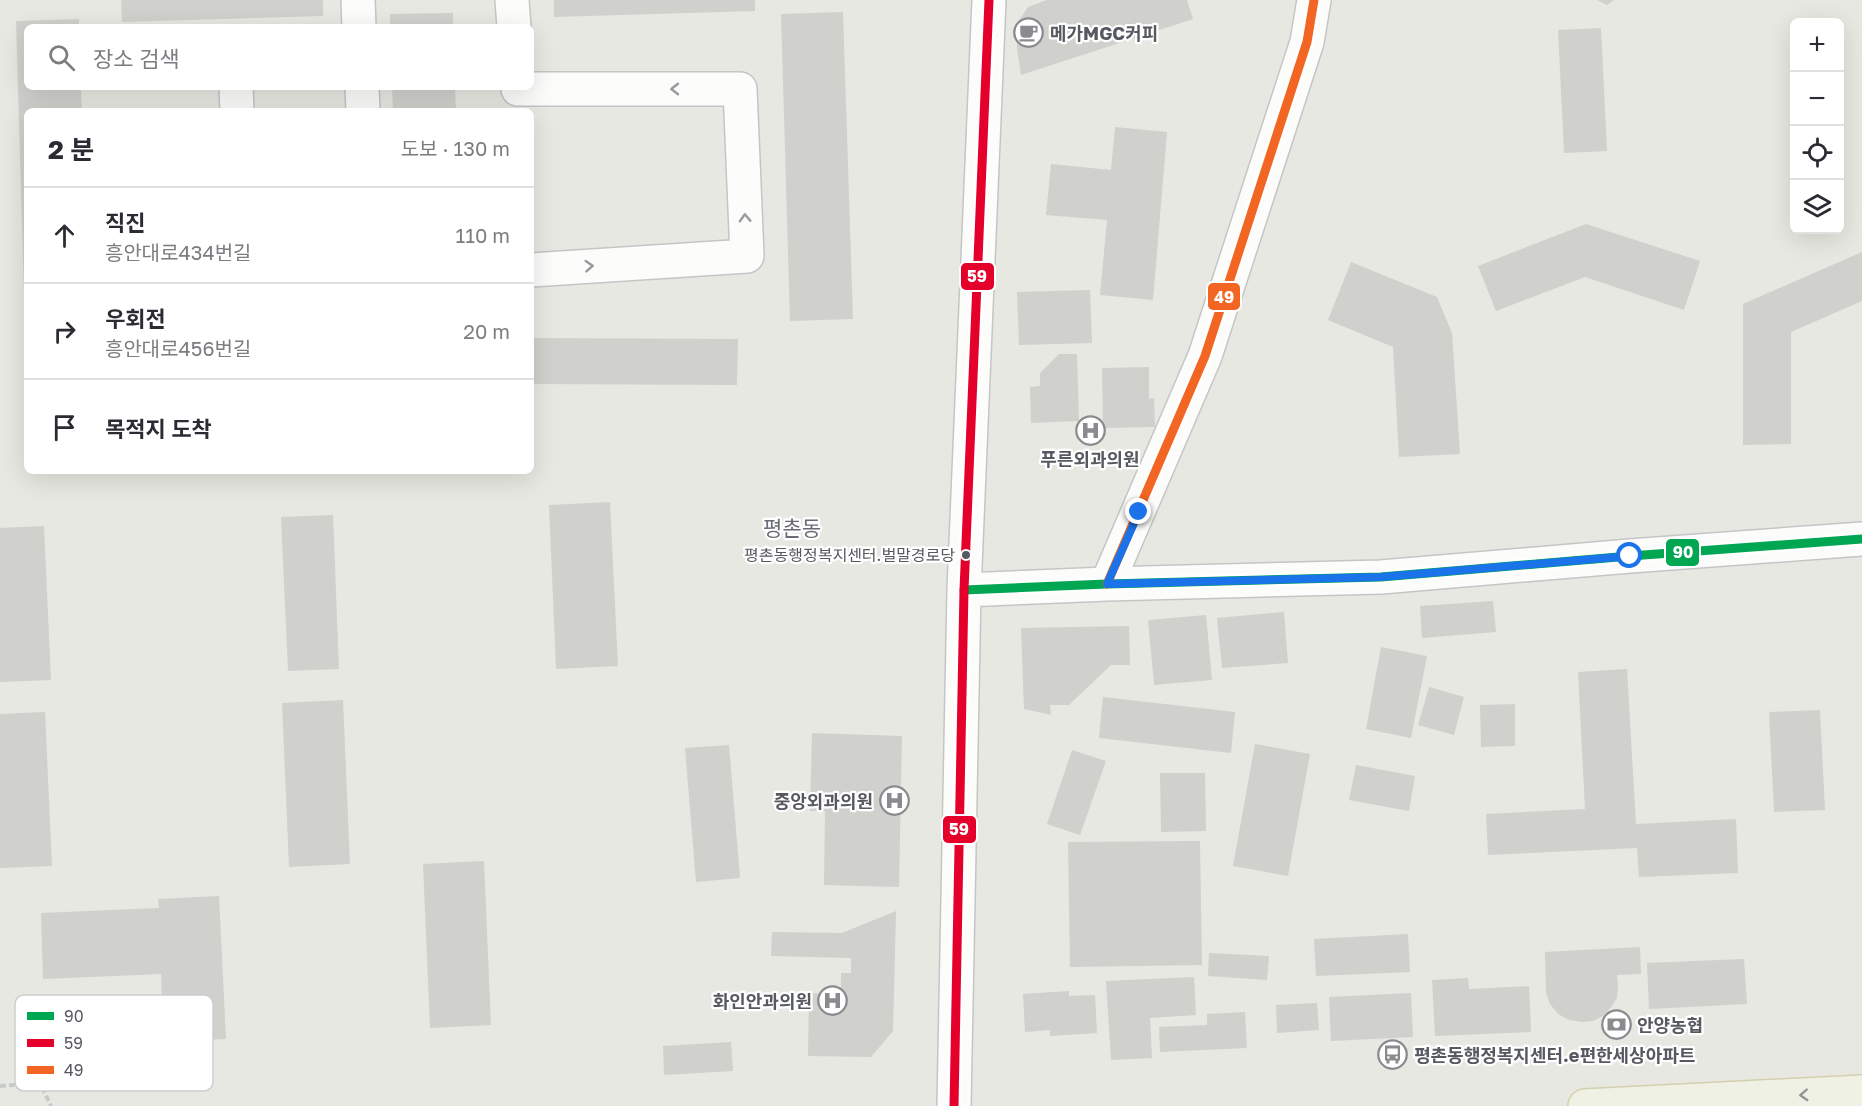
<!DOCTYPE html>
<html lang="ko">
<head>
<meta charset="utf-8">
<style>
  body { margin:0; font-family:"Golos Text","Noto Sans KR",sans-serif; background:#f2f2f3; color:#2b2b33 }
  .controls { position:absolute; right:18px; top:18px; display:grid; overflow:hidden; border-radius:9px; box-shadow:0 6px 24px #0002 }
  .controls button { width:54px; height:54px; display:grid; place-items:center; padding:0; border:0; border-bottom:2px solid #e1e1e2; background:#fff; color:#2b2b33; font:30px sans-serif }
  .stop { position:absolute; width:18px; height:18px; margin:-14px; border:4px solid #1a73e8; border-radius:50%; background:#fff }
  .stop.end { background:#1a73e8; border-color:#fff; box-shadow:0 2px 6px #0008 }
  .list { margin:0; padding:0; list-style:none }
  h2 { display:flex; justify-content:space-between; align-items:center; height:78px; margin:0; padding:0 24px; font-size:26px }
  h2 small { font-size:20px; font-weight:400; color:#7c7c81 }
  .list li { display:grid; grid-template-columns:39px 1fr auto; gap:18px; align-items:center; box-sizing:border-box; height:96px; padding:0 24px; border-top:2px solid #e1e1e2 }
  .list b { display:block; font-size:22px; white-space:nowrap }
  .list p { margin:0; font-size:20px; white-space:nowrap; color:#7c7c81 }
  .list em { font-size:20px; font-style:normal; color:#7c7c81 }
  .icon { flex:none; width:33px; height:33px; fill:none; stroke:currentColor; stroke-width:2; stroke-linecap:round; stroke-linejoin:round }
  .map { position:relative; flex:none; width:1862px; height:1106px; overflow:hidden }
  .search { position:absolute; background:#fff; box-shadow:0 6px 24px #0002; left:24px; top:24px; width:510px; height:66px; display:flex; align-items:center; gap:15px; box-sizing:border-box; padding:0 21px; border-radius:9px; color:#7c7c81; font-size:22px }
  .panel { position:absolute; background:#fff; box-shadow:0 6px 24px #0002; left:24px; top:108px; width:510px; height:366px; border-radius:9px }
  .map>svg:first-child { display:block }
</style>
</head>
<body>
<div class="map">
<svg width="1862" height="1106" viewBox="0 0 1862 1106">
  <rect width="100%" height="100%" fill="#e8e8e2"/>
  <path fill="#d0d0cc" d="M121,0h202v16l-201,6z
    M554,0h201v11l-201,6z
    M1047,0h140l6,19 -172,56 -4,-27 1,-26 10,-15z
    M1597,0h17l-7,5z
    M843,12l10,307 -63,2 -9,-307z
    M453,13v14h-63v-13z
    M79,19v8h-52v60h54l1,24h-55v216h-2l-9,-306z
    M1601,28l6,123 -43,2 -6,-123z
    M392,87h63l1,24h-63z
    M1115,127l52,5 -14,168 -53,-5 7,-75 -61,-5 5,-51 60,6z
    M1586,224l114,37 -16,49 -99,-33 -89,34 -18,-45z
    M1862,252v49l-71,31v112l-48,1v-141z
    M1351,262l86,35 15,36 8,121 -61,3 -6,-110 -65,-27z
    M1090,290l2,53 -73,2 -2,-53z
    M531,338l207,1 -1,46 -206,-1z
    M1059,354h18l2,67 -48,2 -1,-36 10,-1v-13z
    M1149,367v32l5,-1 1,29 -52,1 -1,-60z
    M610,502l8,164 -62,3 -7,-164z
    M333,515l6,154 -51,2 -7,-154z
    M44,526l7,154 -51,2v-154z
    M1493,601l3,31 -74,6 -2,-32z
    M1284,612l4,51 -66,5 -5,-50z
    M1206,615l6,65 -58,5 -6,-65z
    M1129,626l1,39h-19l-42,40h-19l1,10 -27,-6 -3,-81z
    M1381,647l46,9 -16,82 -45,-9z
    M1627,669l9,155 100,-5 2,54 -99,4 -2,-29 -149,7 -2,-41 99,-5 -7,-137z
    M1429,687l35,10 -10,38 -36,-10z
    M1103,697l132,15 -4,41 -132,-15z
    M343,700l7,164 -61,3 -7,-164z
    M1515,704v42l-34,1 -1,-42z
    M1820,710l5,100 -51,2 -5,-100z
    M45,712l7,154 -52,2v-154z
    M812,733l90,3 -3,151 -75,-2 1,-74h-15z
    M1255,744l55,10 -22,122 -55,-10z
    M729,745l11,133 -44,4 -11,-134z
    M1072,750l34,11 -26,74 -33,-11z
    M1356,765l59,11 -6,35 -60,-11z
    M1160,773h45l1,58 -45,1z
    M1200,841l2,124 -132,2 -2,-125z
    M484,861l7,164 -61,3 -7,-164z
    M219,896l7,143 -62,3 -3,-68 -118,5 -2,-66 118,-5 -1,-9z
    M896,911l-3,120 -22,26 -63,-1 1,-63 32,1v-21h10v-15l-80,-2 1,-24 70,1z
    M1408,934l2,38 -94,4 -2,-37z
    M1640,947l1,27 -24,1 1,11 -1,12 -6,9 -8,9 -10,5 -11,1 -13,-2 -11,-6 -8,-10 -4,-12 -1,-40z
    M1209,953l60,3 -2,24 -59,-4z
    M1744,959l3,45 -98,5 -2,-46z
    M1194,977l2,38 -46,3 2,40 -41,2 -5,-79z
    M1468,978l1,11 60,-3 2,46 -96,4 -3,-56z
    M1069,991v5l26,-1 2,38 -47,3v-6l-25,2 -2,-38z
    M1411,993l2,44 -82,4 -2,-44z
    M1317,1003l2,27 -42,3 -1,-28z
    M1245,1012l2,36 -87,4 -1,-25 48,-2v-11z
    M731,1042l2,29 -69,4 -1,-29z"/>
  <g fill="none" stroke-linecap="round" stroke-linejoin="round">
    <defs>
      <path id="minor" d="M358,0l1,27
        M512,0l2,27
        M236,87l1,24
        M362,87l1,24
        M518,89h222l7,167 -216,14
        M1107,584l98,-228 102,-314 7,-42
        M964,590l143,-6 274,-7 249,-21 232,-17
        M954,1106l10,-516 25,-590"/>
      <path id="major" d="M1585,1106l277,-14"/>
    </defs>
    <use href="#minor" stroke="#c5c5c6" stroke-width="36"/>
    <use href="#major" stroke="#d3d0ad" stroke-width="36"/>
    <path stroke="#c5cbc9" stroke-width="4" stroke-dasharray="6 3" stroke-linecap="butt" d="M0,1086l40,-3 11,23"/>
    <use href="#minor" stroke="#fcfcfb" stroke-width="33"/>
    <use href="#major" stroke="#f0f1e5" stroke-width="33"/>
    <defs>
      <path id="bus-1" d="M964,590l143,-6 274,-7 249,-21 232,-17"/>
      <path id="bus-2" d="M954,1106l10,-516 25,-590"/>
      <path id="bus-3" d="M1107,584l98,-228 102,-314 7,-42"/>
    </defs>
    <use href="#bus-1" stroke="#fff" stroke-width="14"/>
    <use href="#bus-2" stroke="#fff" stroke-width="14"/>
    <use href="#bus-3" stroke="#fff" stroke-width="14"/>
    <use href="#bus-1" stroke="#00a651" stroke-width="9"/>
    <use href="#bus-2" stroke="#e4002b" stroke-width="9"/>
    <use href="#bus-3" stroke="#f26522" stroke-width="9"/>
  </g>
  <defs><path id="oneway-chevron" d="M-2-3.5L2.5 0L-2 3.5" fill="none" stroke-width="1.6" stroke-linecap="round" stroke-linejoin="round" transform="scale(1.5)"/></defs>
  <g stroke="#999a9f">
    <use href="#oneway-chevron" transform="translate(675 89) rotate(-180)"/>
    <use href="#oneway-chevron" transform="translate(745 218) rotate(-92)"/>
    <use href="#oneway-chevron" transform="translate(589 266) rotate(-4)"/>
  </g>
  <use stroke="#949696" href="#oneway-chevron" transform="translate(1804 1095) rotate(177)"/>
  <g fill="none" stroke-linecap="round" stroke-linejoin="round">
    <path stroke="#1a73e8" stroke-width="8" d="M1139,512l-32,72 274,-7 249,-21"/>
  </g>
  <defs>
    <symbol id="cafe-ring" viewBox="-11 -11 22 22"><circle r="9.5" fill="#fff" stroke="#8a8b8e" stroke-width="1.5"/><path d="M-5.5-4.5H6V0H3Q3 3.5 0 3.5H-2.5Q-5.5 3.5-5.5 0ZM3-3.2v2h1.7v-2ZM-6 4.5H4V6H-6Z" fill="#8a8b8e"/></symbol>
    <symbol id="hospital-ring" viewBox="-11 -11 22 22"><circle r="9.5" fill="#fff" stroke="#8a8b8e" stroke-width="1.5"/><path d="M-5-5h3v3.5h4V-5h3V5h-3V1.5h-4V5h-3Z" fill="#8a8b8e"/></symbol>
    <symbol id="bank-ring" viewBox="-11 -11 22 22"><circle r="9.5" fill="#fff" stroke="#8a8b8e" stroke-width="1.5"/><path d="M-6-4H6V4H-6ZM0-2.3a2.3 2.3 0 1 0 0 4.6a2.3 2.3 0 1 0 0-4.6Z" fill="#8a8b8e"/></symbol>
    <symbol id="bus-ring" viewBox="-11 -11 22 22"><circle r="9.5" fill="#fff" stroke="#8a8b8e" stroke-width="1.5"/><path d="M-5-6H5V4H4V6H2V4H-2V6H-4V4H-5ZM-3.5-4V0h7V-4ZM-3.5 1.2v1.5H-2V1.2ZM2 1.2v1.5H3.5V1.2Z" fill="#8a8b8e"/></symbol>
  </defs>
  <g fill-rule="evenodd">
    <use href="#cafe-ring" x="1012" y="16" width="33" height="33"/>
    <use href="#hospital-ring" x="1074" y="414" width="33" height="33"/>
    <use href="#hospital-ring" x="878" y="784" width="33" height="33"/>
    <use href="#hospital-ring" x="816" y="984" width="33" height="33"/>
    <use href="#bank-ring" x="1600" y="1008" width="33" height="33"/>
    <use href="#bus-ring" x="1376" y="1038" width="33" height="33"/>
  </g>
  <circle fill="#575961" stroke="#fff" stroke-width="2" cx="966" cy="555" r="5"/>
  <g text-anchor="middle" dominant-baseline="central" stroke-width="4.5" stroke-linejoin="round" paint-order="stroke">
    <g font-size="16" fill="#575961" stroke="#fff" text-anchor="end">
      <text x="955" y="555">평촌동행정복지센터.벌말경로당</text>
    </g>
    <g font-size="18" font-weight="bold" fill="#575961" stroke="#fff" text-anchor="start">
      <text x="1050" y="33">메가MGC커피</text>
      <text x="1090" y="459" text-anchor="middle">푸른외과의원</text>
      <text x="873" y="801" text-anchor="end">중앙외과의원</text>
      <text x="812" y="1001" text-anchor="end">화인안과의원</text>
      <text x="1637" y="1025">안양농협</text>
      <text x="1414" y="1055">평촌동행정복지센터.e편한세상아파트</text>
    </g>
    <g font-size="21" fill="#686b73" stroke="#fff">
      <text x="792" y="528">평촌동</text>
    </g>
  </g>
  <rect x="15" y="995" width="198" height="96" rx="9" fill="#fff" stroke="#cdcdd0" stroke-width="1.5"/>
  <rect x="27" y="1012" width="27" height="8" fill="#00a651"/>
  <rect x="27" y="1039" width="27" height="8" fill="#e4002b"/>
  <rect x="27" y="1066" width="27" height="8" fill="#f26522"/>
  <g font-size="16" fill="#575961">
    <text x="64" y="1022">90</text>
    <text x="64" y="1049">59</text>
    <text x="64" y="1076">49</text>
  </g>
  <g stroke="#fff" stroke-width="2">
    <rect x="960" y="262" width="35" height="29" rx="6" fill="#e4002b"/>
    <rect x="1207" y="282" width="34" height="29" rx="6" fill="#f26522"/>
    <rect x="1665" y="538" width="35" height="29" rx="6" fill="#00a651"/>
    <rect x="942" y="815" width="35" height="29" rx="6" fill="#e4002b"/>
  </g>
  <g font-size="16" text-anchor="middle" font-weight="bold" fill="#fff">
    <text x="977" y="282">59</text>
    <text x="1224" y="303">49</text>
    <text x="1683" y="558">90</text>
    <text x="959" y="835">59</text>
  </g>
</svg>
<div class="controls">
<button>+</button>
<button>−</button>
<button><svg class="icon" aria-label="locate" viewBox="0 0 24 24"><circle cx="12" cy="12" r="6"/><path d="M12 2v4M12 18v4M2 12h4M18 12h4"/></svg></button>
<button><svg class="icon" aria-label="layers" viewBox="0 0 24 24"><path d="M12 4l9 5-9 5-9-5zM3 14l9 5 9-5"/></svg></button>
</div>
<div class="stop" style="left:1630px;top:556px"></div>
<div class="stop end" style="left:1139px;top:512px"></div>
<div class="search"><svg class="icon" aria-label="search" viewBox="0 0 24 24"><circle cx="10" cy="10" r="6"/><path d="M15 15l6 6"/></svg>장소 검색</div>
<section class="panel">
<h2>2 분<small>도보 · 130 m</small></h2>
<ul class="list">
<li><svg class="icon" aria-label="ahead" viewBox="0 0 24 24"><path d="M12 20V5M6 11l6-6 6 6"/></svg><div><b>직진</b><p>흥안대로434번길</p></div><em>110 m</em></li>
<li><svg class="icon" aria-label="right" viewBox="0 0 24 24"><path d="M7 20v-9h11M14 6l5 5-5 5"/></svg><div><b>우회전</b><p>흥안대로456번길</p></div><em>20 m</em></li>
<li><svg class="icon" aria-label="arrive" viewBox="0 0 24 24"><path d="M6 21V4h12l-3 4 3 4H6"/></svg><div><b>목적지 도착</b></div></li>
</ul>
</section>
</div>
</body>
</html>
